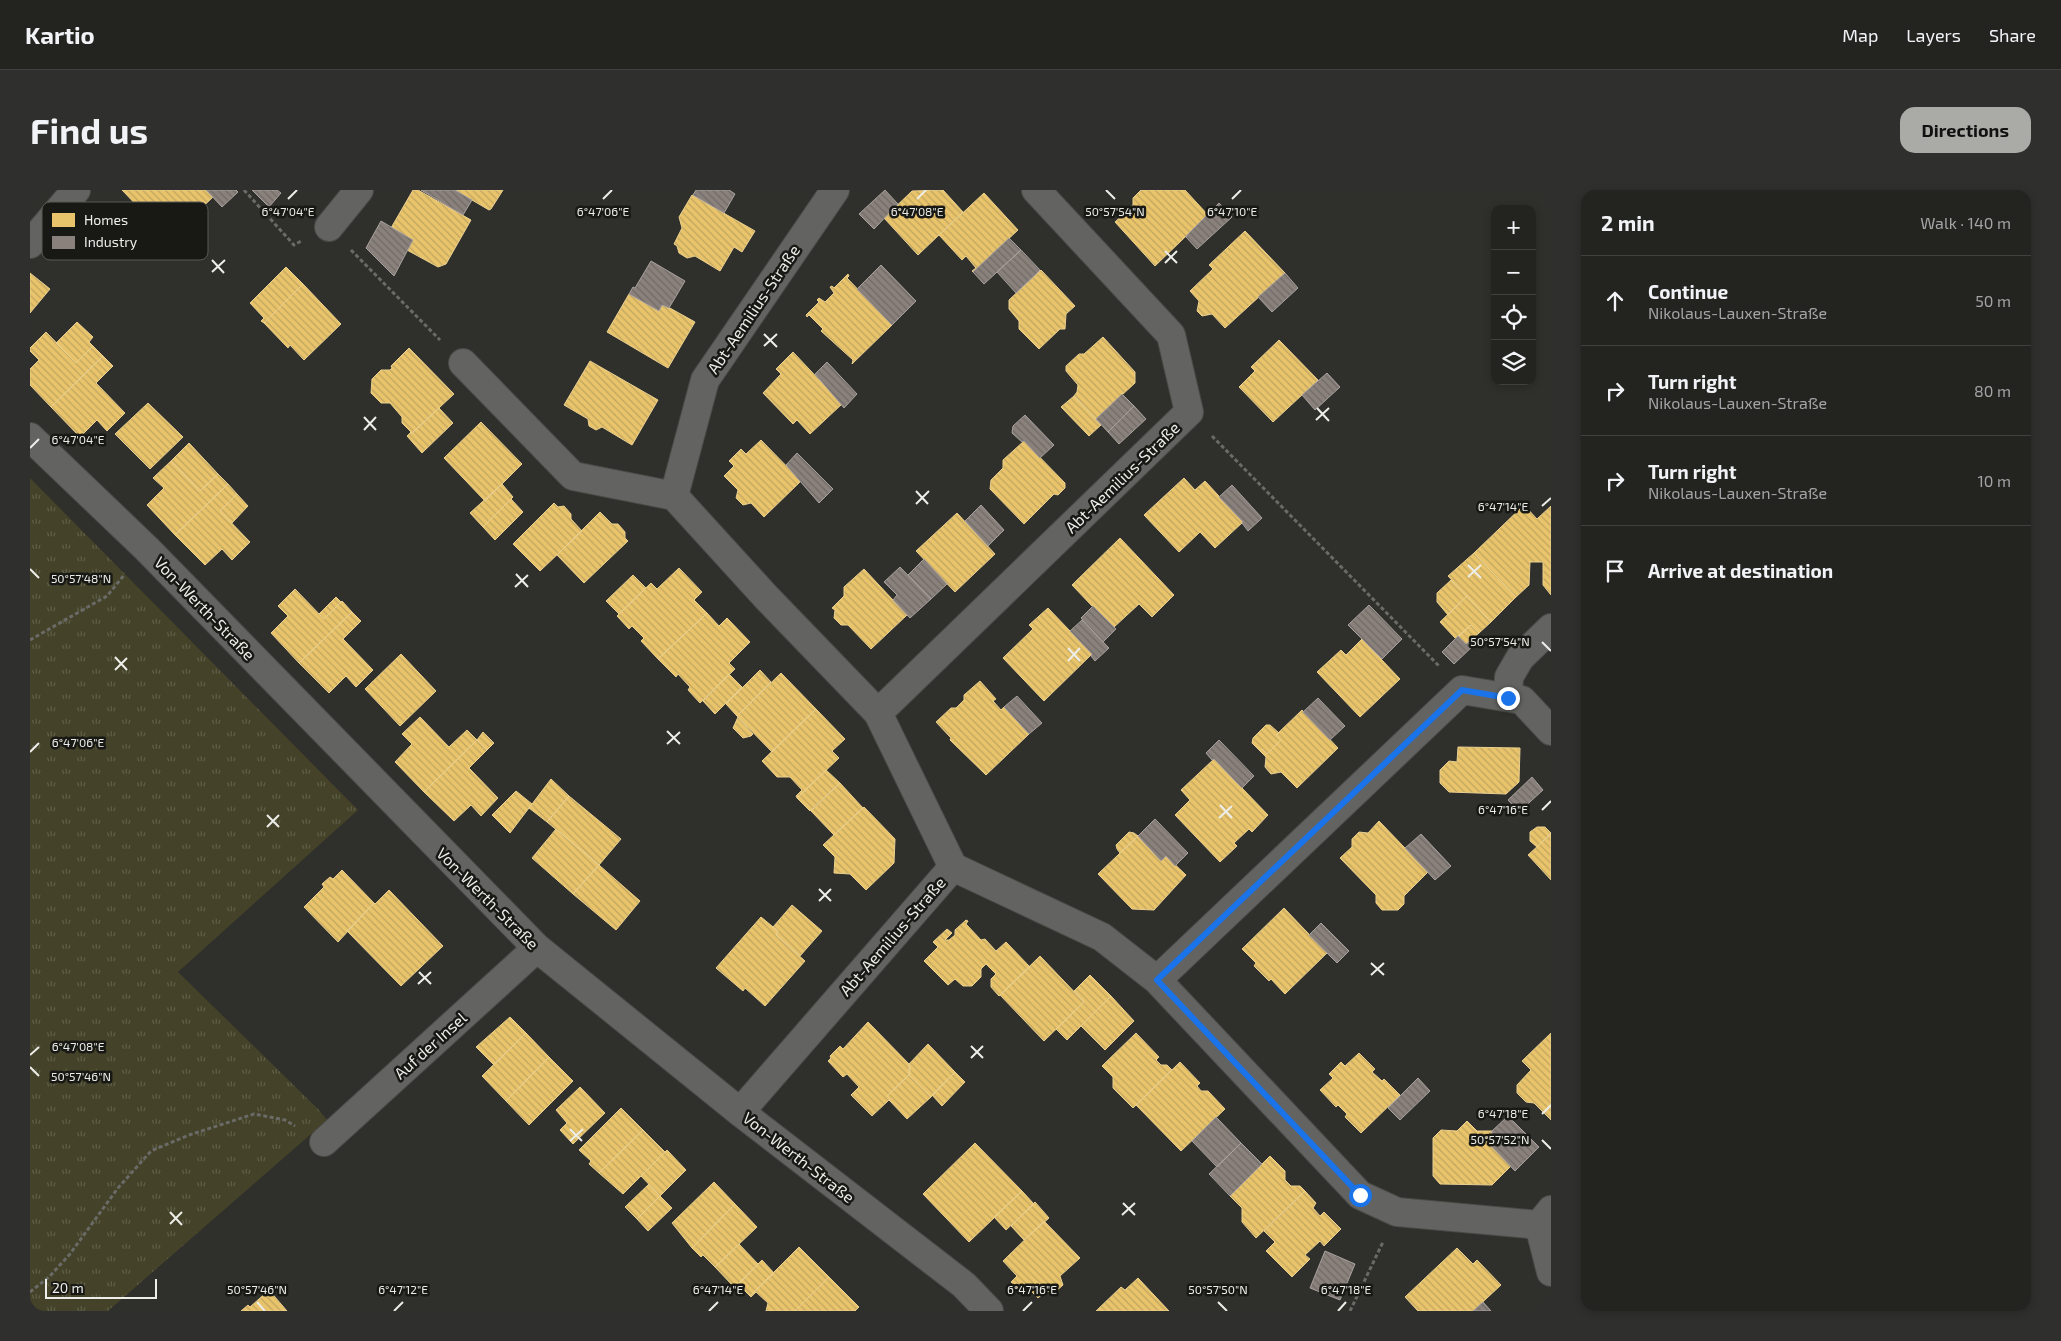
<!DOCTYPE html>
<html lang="en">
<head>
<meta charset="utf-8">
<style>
  body { margin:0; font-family:"Exo 2",sans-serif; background:#2f2f2d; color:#f1f3f6 }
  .controls { position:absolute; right:15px; top:15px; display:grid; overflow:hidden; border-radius:10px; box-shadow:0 2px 8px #0003 }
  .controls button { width:45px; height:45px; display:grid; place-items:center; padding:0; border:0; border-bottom:1px solid #40403e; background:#232320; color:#f1f3f6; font:25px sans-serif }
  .scale { position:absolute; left:15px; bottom:12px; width:112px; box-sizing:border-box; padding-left:5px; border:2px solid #edede9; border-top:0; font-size:14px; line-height:18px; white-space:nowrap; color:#edede9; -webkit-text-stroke:4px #181815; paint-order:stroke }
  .stop { position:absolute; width:15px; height:15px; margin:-11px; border:4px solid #1a73e8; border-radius:50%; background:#fff }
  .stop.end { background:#1a73e8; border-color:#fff; box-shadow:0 1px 5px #0008 }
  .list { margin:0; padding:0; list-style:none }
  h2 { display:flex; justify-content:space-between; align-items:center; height:65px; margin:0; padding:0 20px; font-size:21px }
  h2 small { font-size:16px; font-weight:400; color:#a3a4a5 }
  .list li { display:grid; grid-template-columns:32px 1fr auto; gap:15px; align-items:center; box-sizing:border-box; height:90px; padding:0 20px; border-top:1px solid #40403e }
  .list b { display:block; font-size:19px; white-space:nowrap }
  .list p { margin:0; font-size:16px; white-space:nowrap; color:#a3a4a5 }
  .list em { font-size:16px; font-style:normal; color:#a3a4a5 }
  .icon { flex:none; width:28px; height:28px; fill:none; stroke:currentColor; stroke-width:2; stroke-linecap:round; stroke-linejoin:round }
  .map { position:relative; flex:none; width:1521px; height:1121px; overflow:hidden; border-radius:15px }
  header { display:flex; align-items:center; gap:30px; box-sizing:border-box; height:70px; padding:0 25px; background:#232320; border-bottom:1px solid #40403e }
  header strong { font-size:24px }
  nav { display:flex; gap:28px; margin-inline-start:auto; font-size:18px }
  .intro { display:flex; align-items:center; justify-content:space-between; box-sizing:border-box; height:120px; padding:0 30px }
  h1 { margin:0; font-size:35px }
  .button { padding:12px 22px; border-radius:15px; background:#aaaaa6; color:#111; font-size:18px; font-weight:700 }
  main { display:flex; gap:30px; padding:0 30px }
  aside { flex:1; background:#232320; border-radius:15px; box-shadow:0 2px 8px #0003 }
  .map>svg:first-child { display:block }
</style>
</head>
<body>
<header>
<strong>Kartio</strong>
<nav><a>Map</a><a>Layers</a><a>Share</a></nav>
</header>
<div class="intro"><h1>Find us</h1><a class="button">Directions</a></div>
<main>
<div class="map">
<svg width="1521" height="1121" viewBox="0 0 1521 1121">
  <defs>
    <pattern id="park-tufts" width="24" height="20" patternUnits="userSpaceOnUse" patternTransform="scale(1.25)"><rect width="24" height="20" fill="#444228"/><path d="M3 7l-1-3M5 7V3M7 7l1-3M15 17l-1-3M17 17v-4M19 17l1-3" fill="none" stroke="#5f5e47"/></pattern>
    <pattern id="homes-back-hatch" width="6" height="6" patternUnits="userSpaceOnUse" patternTransform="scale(1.25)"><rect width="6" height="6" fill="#e9c46a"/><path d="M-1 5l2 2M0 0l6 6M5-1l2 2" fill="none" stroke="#c0a561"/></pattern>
    <pattern id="industry-back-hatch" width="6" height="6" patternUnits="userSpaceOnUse" patternTransform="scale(1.25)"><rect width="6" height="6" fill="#8a817c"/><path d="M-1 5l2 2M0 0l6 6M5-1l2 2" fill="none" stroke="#6f6a66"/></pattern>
  </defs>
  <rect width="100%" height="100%" fill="#2f2f2b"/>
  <path fill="url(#park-tufts)" d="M0,288l328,332 -180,162 140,137 9,11 -219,191h-78z"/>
  <path fill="url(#homes-back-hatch)" stroke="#ead090" d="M92,0h84l7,7 -21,20 -4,-5 -24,22z
    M383,0h5l53,30 -25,44 -8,3 -31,-17 6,-10 -22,-12z
    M425,0h48l-12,19 -2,1z
    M913,0l20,22 -45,43 -34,-37 28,-27z
    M1111,0h44l23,25 -53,51 -40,-44 18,-17v-7z
    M954,3l34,37 -45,42 -1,-1 4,-3 -10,-12 -4,4 -23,-25z
    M662,5l63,36 -13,21 -8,-5 -14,24 -25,-15 -8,2 -8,-5 -2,-7 -3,-2 8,-16 -3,-11z
    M1215,41l40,42 -60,55 -13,-14 -10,2 -5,-5 2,-10 -9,-10 23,-22 -4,-4z
    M256,77l17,17 -39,39 -3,-2 3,-3 -14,-15z
    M1011,80l34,36 -9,8 -1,15h-5l-21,20 -20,-20v-8l-10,-12v-9z
    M0,83l20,16 -20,24z
    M818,84l1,2 -2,2 45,47 -40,39 1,-4 -32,-29 2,-2 -14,-14 -2,2 -1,-2 13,-13 -2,-2 2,-2 6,4 9,-9 -4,-6 2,-1 2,2z
    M273,94l38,40 -37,36 -14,-15 -2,3 -24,-25z
    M599,104l30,17 3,-6 6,2 27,15 -27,46 -61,-36z
    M47,132l16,15 -4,5 4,4 -17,17 -20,-20z
    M16,142l30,31 17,-17 10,10 -52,51 -21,-22v-16l9,-9 -9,-9v-3z
    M1073,147l32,35v11l-39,36 -22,-23 3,-4 1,-7 -12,-14v-5l13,-12h5z
    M1249,150l39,40 -45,42 -34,-35 16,-16 -4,-4z
    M379,158l45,46 -42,39 -10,-10v-6l-12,-14h-9l-10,-10 1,-14 9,-9h9l2,-2 -1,-2z
    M763,162l49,52 -32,30 -13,-14 -4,4 -30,-31 18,-19 -5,-5z
    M73,166l10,10 -17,17 29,30 -18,18 -10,-11 -17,17 -29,-30z
    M560,171l68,39 -26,45 -30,-18 -6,3 -7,-4 -1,-7 -24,-14z
    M1044,206l27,29 -12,11 -28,-29z
    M118,213l35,34 -33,32 -35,-35z
    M409,218l14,15 -31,30 -15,-17 4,-4 1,1z
    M451,232l41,42 -37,37 -41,-43z
    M731,250l40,41 -37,36 -13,-14 -8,2 -7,-7 2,-8 -14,-14 10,-10 -5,-5 12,-12 5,5z
    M994,251l41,42v5l-7,7 -4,-1 -30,30 -34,-35 1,-9 12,-12v-8z
    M159,253l29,31 -18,17 -29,-30z
    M141,271l29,30 18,-17 10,10 -53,51 -28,-30 17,-17 -11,-10z
    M1154,288l11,12 10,-9 38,41 -28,26 -15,-16 -21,20 -35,-37z
    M198,294l9,10 -17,17 30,31 -18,18 -10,-11 -17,16 -30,-30z
    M472,294l11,13 -30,30 -13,-14z
    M207,304l11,12 -16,17 -12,-12z
    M481,309l12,13 -28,28 -12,-13z
    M524,313l4,4 6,-1 7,8v5l11,12 -42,40 -27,-27z
    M1494,315l13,14 14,-13v89l-8,-10v-23h-13l-1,23 -13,12 -42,-44z
    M570,322l12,12h6l7,8v6l3,3 -44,42 -27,-28z
    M927,323l38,41 -40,38 -39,-41z
    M1090,348l54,57 -22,22 -13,-13 -26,24 -41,-43z
    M1444,363l42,44 -25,25 -43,-46z
    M649,378l23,24 -8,8 13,13 -49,46 -17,-18 3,-3 -12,-12 -3,3 -12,-13 34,-33 6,6z
    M834,379l43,46 -36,34 -23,-24h-7l-7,-7 1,-8 -3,-2 12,-12v-9z
    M603,385l13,13 -27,26 -13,-13z
    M1421,390l16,16 -19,19 -11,-13v-9z
    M265,399l29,30 18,-18 10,11 -53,51 -28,-30 17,-17 -10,-10z
    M1437,406l24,26 -12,11 -8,-8 -15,14 -16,-17z
    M306,407l5,5 -17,17 -5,-5z
    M1018,418l44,46 -48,47 -41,-43 30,-29 -4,-4z
    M322,422l9,9 -18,18 30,31 -17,17 -10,-11 -17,17 -30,-30z
    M677,423l12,13 8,-8 23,24 -21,21 6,6 -35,34 -12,-13 2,-3 -12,-13 -2,3 -18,-18z
    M1441,435l8,8 -13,11 -8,-8z
    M1332,449l38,40 -40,38 -43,-45 24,-22 5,5z
    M371,464l35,37 -36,35 -35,-37z
    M730,480l11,12 -34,34 -11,-12z
    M751,483l35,36 -44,43 -35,-36z
    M699,484l13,13 -27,27 -12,-13z
    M950,491l16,18 -3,2 8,9 3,-3 25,27 -43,41 -36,-35 1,-2 -15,-16 15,-14h5l8,-8v-5z
    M786,519l29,30 -13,12 7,7 -42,40 -1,-2 6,-6 -12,-13h-13l-15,-16z
    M1272,520l36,38 -41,40 -16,-16 -10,2 -6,-7 1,-10 -6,-6 2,-2 5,5 14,-14 -5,-5z
    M390,527l29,30 18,-17 10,10 -53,52 -29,-30 17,-18 -10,-10z
    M708,527l15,17 -2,2 -8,2 -10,-10z
    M1236,535h4l9,8 -3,2 5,5 -14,14 -5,-5 -2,2 -8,-8 1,-5z
    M453,542l11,11 -7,7 -10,-10z
    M447,550l10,10 -18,18 29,30 -17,18 -10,-11 -17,16 -30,-29z
    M1428,557l62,1 -1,34 -13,12 -57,-2 -9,-9v-13l9,-9 8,1z
    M1184,569l54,56 -16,17 -3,-3 -15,14 3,3 -17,16 -45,-47 15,-15 -9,-10z
    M796,580l14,13 -30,28 -13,-13z
    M521,589l18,17 -22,26 -18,-14z
    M810,593l23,25 -29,27 -23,-24z
    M486,601l16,13 -22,29 -18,-18z
    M539,606l52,43 -22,26 -52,-43z
    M834,617l31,32 -1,24 -28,27 -16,-16 -16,-1 1,-16 -12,-12z
    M1349,631l49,51 -24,24v8l-6,6h-16l-6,-7v-8l-36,-37 12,-11v-8l7,-7 9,1z
    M1507,637h8l6,6 -14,14 -7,-6v-9z
    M526,639l43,36 -26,29 -41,-36z
    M1099,642l5,1 4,3 -18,17 -3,-4 -1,-4z
    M1521,644v46l-23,-25z
    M1108,646l23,25 5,-5 20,19 -32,35 -22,-1 -34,-35z
    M569,675l41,36 -24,29 -43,-36z
    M312,680l32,33 -36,39 -34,-35 20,-20 -2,-3 8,-7 3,2z
    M359,700l54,56 -42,40 -54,-55 27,-28 1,1z
    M762,715l30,26 -22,25 -24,-21 2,-4 -5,-4z
    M1254,718l43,45 -42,41 -14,-15 -2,2 -15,-15 2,-3 -14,-14z
    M731,727l17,14 -2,4 29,26 -40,45 -20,-18 -2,3 -27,-23z
    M936,730l2,1 -2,3 15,16 4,-1 11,12 10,-9 24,25 -31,29 -8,-9v-8l5,-5 -10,-10 -5,5v8l-9,9h-9l-8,-7 -7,6 -24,-24 14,-14 -5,-5 14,-13 5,4 -7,7h4l6,-5v-5z
    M1010,766l44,46 -40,39 -44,-46z
    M1060,785l21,21 -44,44 -11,-11 28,-27 -10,-11z
    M1081,806l23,25 -29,29 -24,-24z
    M480,827l16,16 -32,32 -18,-18z
    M838,832l42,43v9l-23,22 3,3 -1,1 -17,16 -21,-21 8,-8 -12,-13 -4,3 -15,-16 3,-3 -1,-2 10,-10 3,3z
    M496,843l23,24 -43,44 -24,-25z
    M1106,843l23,24 -3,3 5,5h6l5,5 -39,38 -20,-20v-11l-11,-11z
    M1521,843v87l-17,-17 -8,-1 -9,-9v-8l14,-15 -9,-9z
    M898,854l27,28 -24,25 -22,-22v-11z
    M1329,863l16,16 -3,3 10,9 2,-2 16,16 -39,38 -16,-16 2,-3 -9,-9 -2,2 -16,-17 13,-12 -4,-4 12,-12 4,4z
    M519,867l24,24 -44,44 -23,-24z
    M1150,872l20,21 -3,3 4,5h7l17,18 -44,42 -45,-46z
    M925,882l10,10 -23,24 -10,-11z
    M879,885l22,22 -24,22 -18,-19 1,-1 -3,-3z
    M550,897l25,26 -32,31 -13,-14 7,-7 -11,-13z
    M591,918l22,22 -44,43 -10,-9 2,-3 -12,-11z
    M1437,931l10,10h15v16l19,19 -19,19 -52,-1 -7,-8v-38l8,-8 16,1z
    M613,940l22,22 -42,42 -24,-21z
    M945,953l47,48 -53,51 -46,-48z
    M637,960l19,20 -26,26 -19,-20z
    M1240,966l15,15v9l6,6h9l5,5 -49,47 -14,-16v-14l-12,-12z
    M684,992l21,22 -43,44 -20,-25z
    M619,994l11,12 -23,23 -12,-12z
    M992,1001l12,13 -28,26 -12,-13z
    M1275,1001l11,12 -3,5 7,8 4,-4 17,17 -17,17 -4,-5 -15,14 5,4 -18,18 -26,-26 9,-9 -11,-11z
    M630,1006l12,12 -24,23 -11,-12z
    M1005,1012l14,16 -25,22 -13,-14z
    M705,1014l22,23 -42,40 -12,-12 -2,2 -9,-9z
    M1014,1031l36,37 -20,18 3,9 -9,8 -8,-2 -8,7 -9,-9 -6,6 -12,-13 6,-6 -14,-15z
    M709,1054l19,20 -23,24 -20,-21z
    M769,1057l30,30 -34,34h-29l2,-8 -12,-11 -5,5 -1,-1z
    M1427,1058l16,16 4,-4 24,25 -28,26h-55l-13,-14z
    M732,1070l12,13 -24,23 -12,-12z
    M799,1087l30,30 -4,4h-60z
    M1108,1088l31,33h-73l25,-24 4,3z
    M239,1100l18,21h-46l7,-6 2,2z"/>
  <path fill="url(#industry-back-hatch)" stroke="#a8a19d" d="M176,0h30l2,2 -16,15z
    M222,0h25l4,3 -12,14z
    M391,0h34l17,10 -9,15z
    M666,0h33l6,4 -11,19 -31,-18z
    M855,0l13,14 -24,25 -15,-15z
    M1189,13l13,14 -35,32 -11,-12 1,-2z
    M351,31l32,19 -19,36 -28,-28z
    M979,48l12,12 -37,34 -11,-12z
    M991,60l19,20 -24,23 -19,-21z
    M621,71l34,20 -16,27 -7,-3 -3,6 -30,-17 4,-7 2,1z
    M851,75l35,36 -24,24 -35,-36z
    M1255,83l13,15 -26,24 -14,-15z
    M797,172l30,32 -13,14 -29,-34z
    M1297,183l13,14 -25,23 -13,-15z
    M1092,204l12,12 -26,26 -12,-13z
    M1104,216l12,13 -27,25 -11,-12z
    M995,225l29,30 -14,13 -16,-17 -2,1 -10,-9 1,-7z
    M767,263l36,36 -14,14 -33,-38z
    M1202,295l30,33 -14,13 -6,-8 1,-1 -24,-25z
    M951,315l23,25 -16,16 -23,-25z
    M894,369l23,25 -16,15 -23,-24z
    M870,377l31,32 -21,19 -17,-18 4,-5 -13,-13z
    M1339,415l33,34 -20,20 -34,-34z
    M1063,416l23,23 -13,13 -22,-24z
    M1052,430l27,28 -14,13 -4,-5 1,-2 -22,-23z
    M1428,446l8,8 4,-3 4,4 -20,19 -12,-12z
    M987,506l25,27 -13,11 -25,-27z
    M1288,508l27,28 -15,14 -27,-28z
    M1189,550l35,36 -12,12 -28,-29 -2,1 -6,-7z
    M1502,587l11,13 -24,22 -11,-12z
    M1125,629l33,34 -13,13 -9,-10 -5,5 -23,-25z
    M1391,644l30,32 -16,14 -30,-32z
    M1291,733l28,28 -12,12 -28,-28z
    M1388,888l12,13 -30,29 -12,-12z
    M1478,926l31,31 -24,24 -23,-24v-16z
    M1186,927l25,26 -24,24 -25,-26z
    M1211,953l21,21 -32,32 -21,-22z
    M1295,1061l30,13 -15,36 -30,-12z
    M1453,1112l8,9h-18z"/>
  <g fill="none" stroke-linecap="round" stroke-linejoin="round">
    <defs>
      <path id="minor" d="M299,37l30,-37
        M0,54l46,-54
        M433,173l110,113 101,20
        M0,247l117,112 390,399 203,164 224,173 25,26
        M1478,507l1,-20 11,-19 31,-30
        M848,523l311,-301 -18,-77 -135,-145
        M923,677l149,70 55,43 203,215 37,17 142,13 12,-15
        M1127,790l305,-290 60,10 29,31
        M710,922l213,-245 -75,-154 -112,-116 -92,-101 31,-116 130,-190
        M294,952l213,-194
        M1509,1035l12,47"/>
    </defs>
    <use href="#minor" stroke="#4a4a47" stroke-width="30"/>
    <path stroke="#6a6a67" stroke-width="3" stroke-dasharray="4 2.5" stroke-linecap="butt" d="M214,0l50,55 7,-4
      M321,60l89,90
      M1182,246l227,230
      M0,450l77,-44 18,-22
      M0,1102l19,-15 21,-23 48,-66 33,-37 38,-16 65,-21 31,6 10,6
      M1320,1121l33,-69"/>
    <use href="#minor" stroke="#636361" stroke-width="28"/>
  </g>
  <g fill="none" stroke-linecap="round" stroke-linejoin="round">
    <path stroke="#1a73e8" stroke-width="6" d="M1330,1005l-203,-215 305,-290 46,8"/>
  </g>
  <path fill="none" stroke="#edede9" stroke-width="2" d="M1076,0l9,9M258,9l9,-9M573,9l9,-9M887,9l9,-9M1202,9l9,-9M1135,61l12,12M182,70l12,13M1135,73l12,-12M182,82l13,-12M734,144l13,13M734,156l13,-12M1287,218l12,13M334,227l12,13M1286,230l13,-12M334,240l12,-13M0,258l9,-9M886,301l12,13M886,314l13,-13M1512,316l9,-8M1438,375l13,13M0,379l9,9M486,384l12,13M1438,387l13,-12M485,397l13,-12M1512,452l9,9M1038,458l12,13M85,467l12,13M1038,471l12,-13M85,480l12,-12M637,541l13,13M637,554l13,-12M0,562l9,-9M1190,615l12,13M1512,620l9,-9M237,625l12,12M1189,628l13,-12M237,637l12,-12M789,699l12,12M789,711l12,-12M1341,773l13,12M389,782l12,12M1341,785l13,-12M388,794l13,-12M941,856l12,12M0,865l9,-8M941,868l12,-12M0,877l9,9M1512,924l9,-9M540,939l12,12M1512,950l9,9M540,951l13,-12M1093,1013l12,12M140,1022l12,13M1092,1025l13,-12M140,1034l12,-12M227,1112l8,9M1188,1112l9,9M364,1121l9,-9M679,1121l9,-9M993,1121l9,-9M1308,1121l8,-9"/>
  <g text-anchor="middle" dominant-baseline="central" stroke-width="5" stroke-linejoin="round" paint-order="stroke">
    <g font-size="16" fill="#edede9" stroke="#181815">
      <text transform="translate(723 119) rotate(-56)">Abt-Aemilius-Straße</text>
      <text transform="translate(1092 287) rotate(-44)">Abt-Aemilius-Straße</text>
      <text transform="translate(175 418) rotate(46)">Von-Werth-Straße</text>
      <text transform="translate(458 708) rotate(45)">Von-Werth-Straße</text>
      <text transform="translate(862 746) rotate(-49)">Abt-Aemilius-Straße</text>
      <text transform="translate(400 855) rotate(-42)">Auf der Insel</text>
      <text transform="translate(769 967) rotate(38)">Von-Werth-Straße</text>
    </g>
  </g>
  <rect x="12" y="12" width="166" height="58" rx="8" fill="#181815" stroke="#585855" stroke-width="1"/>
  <rect x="22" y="23" width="23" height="14" fill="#e9c46a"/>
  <rect x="22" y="46" width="23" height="13" fill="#8a817c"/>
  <g font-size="14" fill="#edede9">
    <text x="54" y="35">Homes</text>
    <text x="54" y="57">Industry</text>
  </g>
  <g font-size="12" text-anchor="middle" fill="#edede9" stroke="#181815" stroke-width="5" stroke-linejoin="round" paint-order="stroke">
    <text x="258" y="26">6°47'04"E</text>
    <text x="573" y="26">6°47'06"E</text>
    <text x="887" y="26">6°47'08"E</text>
    <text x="1202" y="26">6°47'10"E</text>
    <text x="1085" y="26">50°57'54"N</text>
    <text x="48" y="254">6°47'04"E</text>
    <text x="1473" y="321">6°47'14"E</text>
    <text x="51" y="393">50°57'48"N</text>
    <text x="1470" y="456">50°57'54"N</text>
    <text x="48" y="557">6°47'06"E</text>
    <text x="1473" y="624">6°47'16"E</text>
    <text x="48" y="861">6°47'08"E</text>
    <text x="51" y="891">50°57'46"N</text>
    <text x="1473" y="928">6°47'18"E</text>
    <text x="1470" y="954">50°57'52"N</text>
    <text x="227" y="1104">50°57'46"N</text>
    <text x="1188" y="1104">50°57'50"N</text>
    <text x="373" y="1104">6°47'12"E</text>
    <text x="688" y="1104">6°47'14"E</text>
    <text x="1002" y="1104">6°47'16"E</text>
    <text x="1316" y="1104">6°47'18"E</text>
  </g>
</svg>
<div class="controls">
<button>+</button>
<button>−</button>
<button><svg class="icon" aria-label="locate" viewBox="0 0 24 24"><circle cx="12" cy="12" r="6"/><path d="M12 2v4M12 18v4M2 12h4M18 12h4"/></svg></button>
<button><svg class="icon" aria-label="layers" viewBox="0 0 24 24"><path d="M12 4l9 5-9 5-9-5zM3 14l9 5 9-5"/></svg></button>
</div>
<div class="scale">20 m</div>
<div class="stop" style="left:1330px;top:1005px"></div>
<div class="stop end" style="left:1478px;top:508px"></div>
</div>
<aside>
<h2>2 min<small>Walk · 140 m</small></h2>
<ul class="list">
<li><svg class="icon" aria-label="ahead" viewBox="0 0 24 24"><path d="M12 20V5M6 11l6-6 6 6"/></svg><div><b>Continue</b><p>Nikolaus-Lauxen-Straße</p></div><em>50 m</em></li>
<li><svg class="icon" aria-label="right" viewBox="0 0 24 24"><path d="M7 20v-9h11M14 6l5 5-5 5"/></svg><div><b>Turn right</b><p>Nikolaus-Lauxen-Straße</p></div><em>80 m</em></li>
<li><svg class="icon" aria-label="right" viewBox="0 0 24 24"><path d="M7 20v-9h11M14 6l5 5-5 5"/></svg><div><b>Turn right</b><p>Nikolaus-Lauxen-Straße</p></div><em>10 m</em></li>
<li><svg class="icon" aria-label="arrive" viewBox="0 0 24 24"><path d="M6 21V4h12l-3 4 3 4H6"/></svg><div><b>Arrive at destination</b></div></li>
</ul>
</aside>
</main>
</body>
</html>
